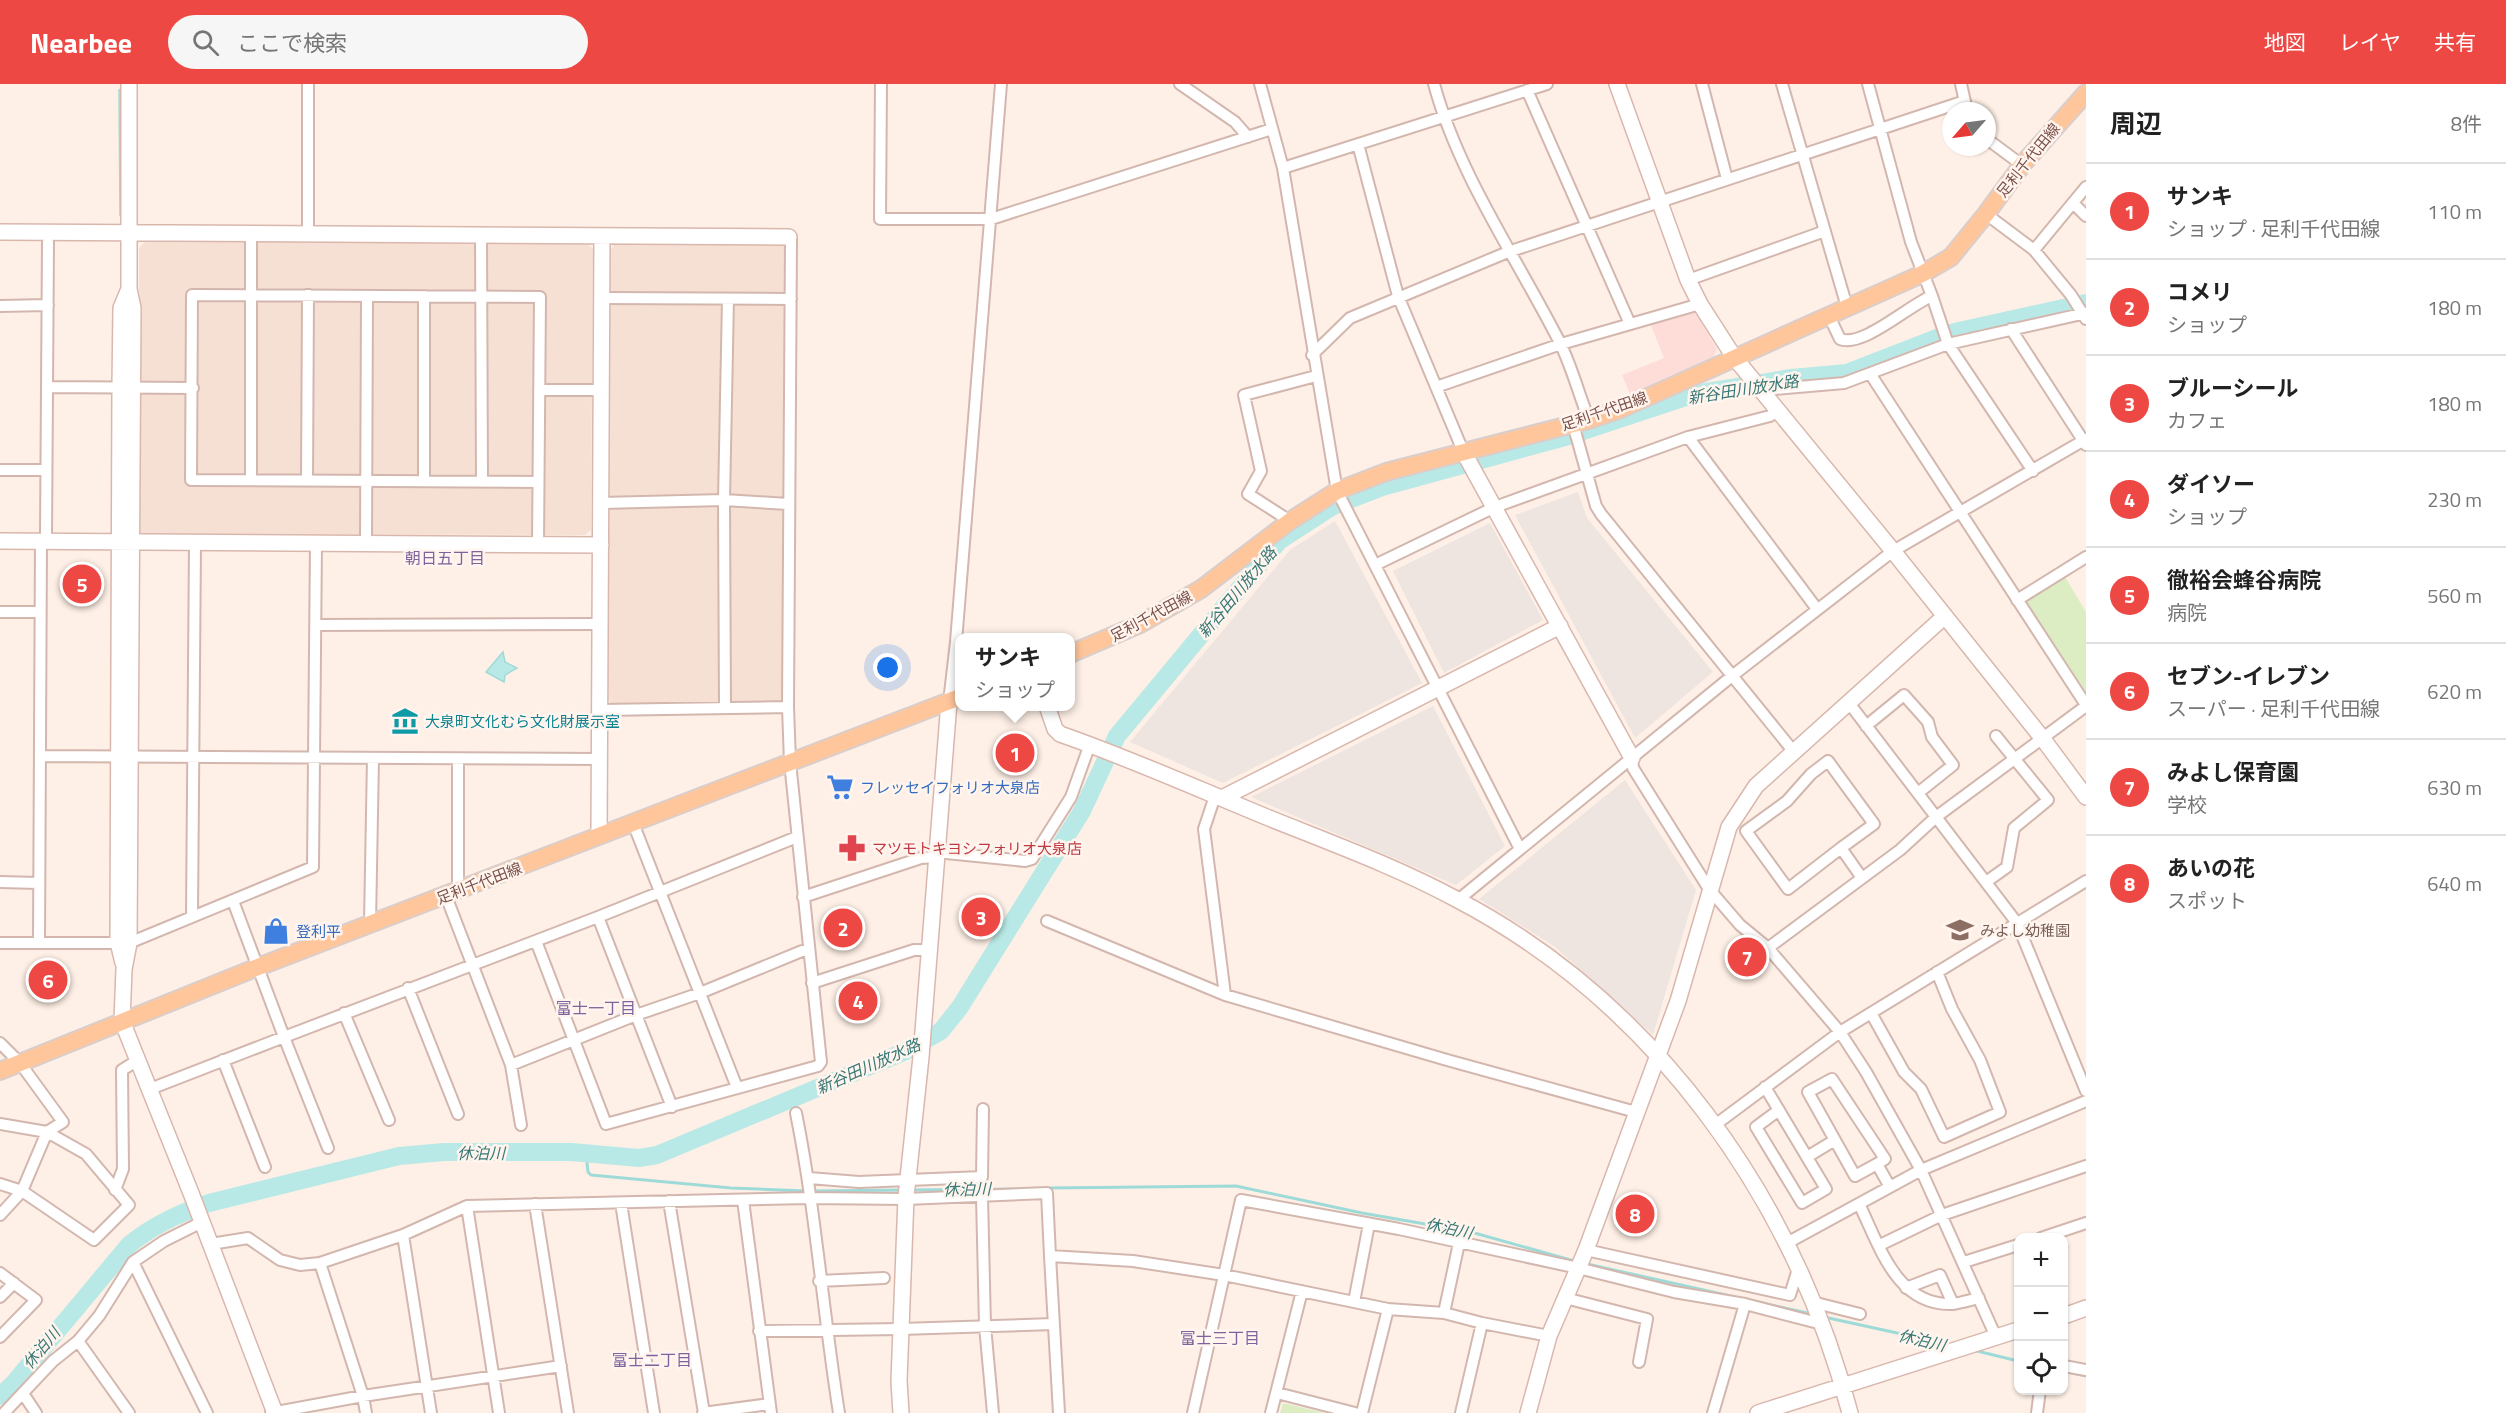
<!DOCTYPE html>
<html lang="ja">
<head>
<meta charset="utf-8">
<style>
  body { margin:0; font-family:"Titillium Web","Noto Sans JP",sans-serif; background:#f6f6f6; color:#222 }
  .controls { position:absolute; right:18px; bottom:18px; display:grid; overflow:hidden; border-radius:12px; box-shadow:0 2px 4px #0004 }
  .controls button { width:54px; height:54px; display:grid; place-items:center; padding:0; border:0; border-bottom:2px solid #e0e0e0; background:#fff; color:#222; font:30px sans-serif }
  .compass { position:absolute; left:1942px; top:18px; width:54px; height:54px; border-radius:50%; background:#fff; box-shadow:0 2px 4px #0004; rotate:242deg }
  .you { position:absolute; left:888px; top:584px; width:21px; height:21px; margin:-15px; border:4px solid #fff; border-radius:50%; background:#1a73e8; box-shadow:0 0 0 9px #1a73e833 }
  .badge { display:grid; place-items:center; width:39px; height:39px; border-radius:50%; background:#ee4844; color:#fff; font-size:20px; font-weight:700 }
  .pin { position:absolute; translate:-50% -50%; border:3px solid #fff; box-shadow:0 2px 6px #0006 }
  .popup { position:absolute; left:955px; top:549px; width:120px; height:78px; box-sizing:border-box; display:grid; place-content:center; border-radius:12px; background:#fff; filter:drop-shadow(0 2px 4px #0005); font-size:20px; white-space:nowrap; color:#767676 }
  .popup b { font-size:22px; color:#222 }
  .popup::after { content:''; position:absolute; left:50%; top:100%; margin-left:-12px; border:12px solid transparent; border-top-color:#fff }
  .list { margin:0; padding:0; list-style:none }
  h2 { display:flex; justify-content:space-between; align-items:center; height:78px; margin:0; padding:0 24px; font-size:26px }
  h2 small { font-size:20px; font-weight:400; color:#767676 }
  .list li { display:grid; grid-template-columns:39px 1fr auto; gap:18px; align-items:center; box-sizing:border-box; height:96px; padding:0 24px; border-top:2px solid #e0e0e0 }
  .list b { display:block; font-size:22px; white-space:nowrap }
  .list p { margin:0; font-size:20px; white-space:nowrap; color:#767676 }
  .list em { font-size:20px; font-style:normal; color:#767676 }
  .icon { flex:none; width:33px; height:33px; fill:none; stroke:currentColor; stroke-width:2; stroke-linecap:round; stroke-linejoin:round }
  .map { position:relative; flex:none; width:2086px; height:1329px; overflow:hidden }
  header { display:flex; align-items:center; gap:36px; box-sizing:border-box; height:84px; padding:0 30px; background:#ee4844; color:#fff }
  header strong { font-size:28px }
  nav { display:flex; gap:33px; margin-inline-start:auto; font-size:21px }
  .search { width:420px; height:54px; background:#f6f6f6; display:flex; align-items:center; gap:15px; box-sizing:border-box; padding:0 21px; border-radius:33px; color:#767676; font-size:22px }
  main { display:flex }
  aside { flex:1; background:#fff }
  .map>svg:first-child { display:block }
</style>
</head>
<body>
<header>
<strong>Nearbee</strong>
<div class="search"><svg class="icon" aria-label="search" viewBox="0 0 24 24"><circle cx="10" cy="10" r="6"/><path d="M15 15l6 6"/></svg>ここで検索</div>
<nav><a>地図</a><a>レイヤ</a><a>共有</a></nav>
</header>
<main>
<div class="map">
<svg width="2086" height="1329" viewBox="0 0 2086 1329">
  <rect width="100%" height="100%" fill="#fef0e6"/>
  <path fill="#f6e0d4" d="M146,157l442,3 5,5 -2,281 -6,5 -444,-1 -3,-5 1,-281z
    M616,159l167,2 3,3 -1,453 -5,3 -169,-1 -3,-4 2,-449z"/>
  <path fill="#feddd9" d="M1693,225l24,40 -4,9 -83,36 -8,-19 42,-17 -14,-35z"/>
  <path fill="#eee4e0" d="M1578,408l9,26 126,154 -78,66 -120,-223z
    M1335,437l87,162 -199,100 -93,-41 160,-192z
    M1490,439l53,97 -99,53 -51,-102z
    M1433,622l72,140 -49,39 -205,-88z
    M1625,696l71,110 -43,145 -99,-89 -75,-47z"/>
  <path fill="#dcedc3" d="M2062,488l24,40v93l-69,-105z
    M1283,1319l42,10h-45z"/>
  <path fill="#b9e9e6" stroke="#9edbd8" stroke-width="1.5" d="M121,5l-1,127 -1,-126z
    M503,568l2,10 12,6 -12,7 -1,7 -18,-10z"/>
  <g fill="none" stroke-linecap="round" stroke-linejoin="round">
    <path stroke="#9edbd8" stroke-width="3" d="M586,1070l2,18 3,3 140,13 75,3
      M1047,1104l189,-2 126,27 109,19 103,29
      M912,1106l113,-1
      M813,1107l89,-1
      M1587,1180l148,33
      M1762,1219l50,11
      M1824,1233l128,28
      M1973,1266l45,11
      M2064,1287l22,5"/>
    <path stroke="#b9e9e6" stroke-width="18" d="M0,1312l13,-12 116,-139c24,-20 50,-32 80,-42l190,-47 45,-4h127l68,6 18,-3 249,-104 35,-20 19,-24 122,-196 35,-75 162,-195 54,-35 49,-19 183,-50 130,-43 96,-16 56,-5 103,-40 136,-30"/>
    <defs>
      <path id="street" d="M881,0l-1,135h111l281,-90
        M1180,0l55,38 13,15
        M1260,0l23,84 54,323 183,358
        M1434,0c25,92 83,174 126,259 12,24 19,52 29,77
        M1702,0l25,95
        M1782,0l65,223
        M1961,0l6,27
        M1527,6l103,234
        M1987,55l35,26
        M1358,60l40,152 65,155
        M1283,84l264,-84
        M2073,119l13,13
        M1986,130l48,36 37,45 15,24
        M308,150v-150
        M481,151l1,247
        M2034,166l52,-63
        M1688,196l137,-49
        M424,212v185
        M1932,212l16,48 85,127
        M602,214l189,1
        M0,222l48,-1
        M1829,232l11,23c23,9 69,-34 92,-43l-21,-54 -43,-158
        M2011,245l75,116
        M1312,271l38,-37 158,-66 457,-151
        M1871,291l215,330
        M47,303l146,1
        M1436,303l125,-43 139,-40
        M539,306h63
        M1764,309l11,-4 69,-6 104,-39 138,-31
        M1573,340l23,82 5,8 193,238
        M1688,353l129,172
        M0,386h46
        M251,396v-246
        M307,397l1,-186
        M601,419l123,-3 64,4
        M1290,437l-42,-27 13,-23 -17,-76 72,-19
        M46,451l2,-293
        M366,459l1,-247
        M538,459l2,-246 -348,-2 -1,185 347,2
        M1375,481l120,-58 193,-70 82,-21 8,-6
        M2017,516l69,-43
        M0,528h39
        M316,541l283,-1
        M949,618l7,-60 45,-558
        M1849,619l168,220 69,168
        M725,623l-1,-207 4,-201
        M600,626l188,-3
        M1866,642l38,-31 24,27 4,15 21,28 -35,28
        M40,672l560,3
        M1632,674l1,10 76,121 31,36 28,23 72,84 26,40 55,98 75,167
        M458,675v132
        M1215,712l-11,33 21,166
        M633,739l103,262
        M1841,764l33,-24 -46,-63 -17,13 -24,27 -41,30 42,58 53,-41 21,30
        M936,768l89,9 7,-2 39,-62 19,-53
        M0,798l39,1
        M1986,798l21,-15 7,-39 34,-28 -52,-64
        M446,812l65,169 125,-50 64,-22 102,-42h7
        M803,813l118,-39 15,-1
        M1458,816l274,-224 161,-125 193,-112
        M192,831l3,-372
        M598,833l74,190
        M1047,837l178,74 222,65 189,52
        M370,840l3,-166
        M536,857l70,183 212,-58 3,-4 -31,-300 -2,-55 3,-467 -2,-3
        M39,858l2,-400
        M0,859h129l184,-76 3,-324
        M1768,864l132,-98 36,-33 150,-111
        M812,899l102,-33h15
        M408,904l50,126
        M344,929l45,107
        M1871,929l33,59 17,17 23,48 56,-25 -20,-52 -28,-51 -15,-37
        M0,959l20,20 43,59 -16,10 -47,-8
        M223,976l42,107
        M511,981l10,60
        M1765,1003l61,102 -24,14 -46,-76 23,-17
        M150,1005l134,-52 -51,-136
        M796,1029c20,99 27,200 43,300
        M1715,1041l125,-93 246,-151
        M328,1064l-44,-111 314,-120 199,-80
        M1807,1073l28,-17
        M1877,1080l8,-5 -53,-80 -24,13 47,84 22,-12 13,23
        M809,1094l50,4 123,-5 1,-68
        M0,1100l22,7 72,49 35,-35 -43,-51 -39,-22 -25,59 -22,24
        M115,1106l8,-21 -1,-99 16,-10
        M982,1112l3,130 8,87
        M743,1116l28,213
        M669,1117l35,212
        M621,1119l33,210
        M535,1120l33,209
        M1859,1120c20,40 37,102 93,100 9,-1 18,-4 27,-6
        M467,1122l32,207
        M403,1151l28,178
        M2041,1154l45,-15
        M1787,1159l134,-73 165,-69
        M211,1160l37,-6 32,22 20,5 20,-2
        M1880,1161l62,-30 144,-49
        M1586,1166l204,45 8,-26
        M133,1178l74,151
        M1964,1178l54,-17
        M0,1189l36,27 -36,37
        M819,1197l65,-3
        M1906,1204l34,-13 13,29
        M0,1213l14,-14
        M1565,1214l82,21 -8,43
        M1354,1218l15,-78
        M1812,1218l48,12
        M1444,1229l15,-70
        M759,1247l142,-2 153,-5
        M78,1257l51,72
        M2064,1282l22,4
        M1277,1309l78,20
        M24,1311l12,18
        M4,1329l49,-52 25,-20 21,-25 34,-54 31,-21 38,-19
        M271,1329l92,-17 198,-30
        M366,1329l-3,-17 -43,-133 83,-28 64,-29 342,-8 97,1 141,-6 3,63
        M703,1329l66,-9
        M1059,1329l-9,-157 83,5 91,14 164,34 56,4 38,10 67,13
        M1193,1329l48,-213 158,29 179,39 96,24 71,12 77,20
        M1271,1329l31,-122
        M1362,1329l26,-104
        M1461,1329l21,-90
        M1713,1329l32,-109
        M2037,1329l3,-23"/>
      <path id="secondary" d="M129,0v205l4,19 -4,635 -5,26 -2,52 69,172 84,220
        M1617,0l71,196 12,24 34,53 159,194 150,188 43,58
        M0,148l789,5
        M1463,367l169,307
        M0,457l601,4
        M1047,622l8,23 5,5c69,24 136,54 204,82 64,26 131,50 192,83 199,104 338,299 394,514
        M1222,714l338,-172
        M599,752l3,-600
        M123,879l-5,-21 2,-555 1,-79 8,-19
        M2064,1232l22,-8
        M901,1329l-2,-32 7,-184 15,-140 28,-355
        M1528,1329l21,-77 37,-86 92,-249 51,-174 27,-41 189,-170
        M1758,1329l260,-83"/>
      <path id="primary" d="M1070,570l70,-30 61,-35 89,-68 47,-30 49,-19 203,-52 32,-11 301,-135 29,-17 35,-43 36,-49 64,-72
        M0,987l258,-104 702,-270"/>
    </defs>
    <use href="#street" stroke="#d3b7ae" stroke-width="14"/>
    <use href="#secondary" stroke="#d9b7ad" stroke-width="18"/>
    <use href="#primary" stroke="#d9cecc" stroke-width="20"/>
    <use href="#street" stroke="#fff" stroke-width="10"/>
    <use href="#secondary" stroke="#fff" stroke-width="15"/>
    <use href="#primary" stroke="#ffc69c" stroke-width="16"/>
  </g>
  <defs>
    <symbol id="museum-bare" viewBox="-9 -9 18 18"><path d="M0-6L6-3V-2H-6V-3ZM-5-1h2V3h-2ZM-1-1h2V3h-2ZM3-1h2V3H3ZM-6 4H6V6H-6Z" fill="#0f9aa8" stroke="#fff5ee" stroke-width="2.5" paint-order="stroke"/></symbol>
    <symbol id="supermarket-bare" viewBox="-9 -9 18 18"><path d="M-6-5.5h2.5l.6 2H6L4.5 2H-2.5L-4.4-4H-6ZM-1.5 3.2a1.3 1.3 0 1 0 .1 0ZM3 3.2a1.3 1.3 0 1 0 .1 0Z" fill="#3f7fe0" stroke="#fff5ee" stroke-width="2.5" paint-order="stroke"/></symbol>
    <symbol id="pharmacy-bare" viewBox="-9 -9 18 18"><path d="M-2-6h4v4h4v4h-4v4h-4v-4h-4v-4h4Z" fill="#e0444e" stroke="#fff5ee" stroke-width="2.5" paint-order="stroke"/></symbol>
    <symbol id="school-bare" viewBox="-9 -9 18 18"><path d="M0-5L7-2L0 1L-7-2ZM-4 1L0 2.5L4 1V4Q0 6-4 4Z" fill="#8d6e63" stroke="#fff5ee" stroke-width="2.5" paint-order="stroke"/></symbol>
    <symbol id="shop-bare" viewBox="-9 -9 18 18"><path d="M-5-2.5h2.3a2.7 3.5 0 0 1 5.4 0H5L5.5 6h-11ZM-1.5-2.5h3a1.5 2.3 0 0 0-3 0Z" fill="#3f7fe0" stroke="#fff5ee" stroke-width="2.5" paint-order="stroke"/></symbol>
  </defs>
  <g fill-rule="evenodd">
    <use href="#museum-bare" x="386" y="618" width="38" height="38"/>
    <use href="#supermarket-bare" x="821" y="684" width="38" height="38"/>
    <use href="#pharmacy-bare" x="833" y="745" width="38" height="38"/>
    <use href="#school-bare" x="1941" y="827" width="38" height="38"/>
    <use href="#shop-bare" x="257" y="828" width="38" height="38"/>
  </g>
  <g text-anchor="middle" dominant-baseline="central" stroke-width="5" stroke-linejoin="round" paint-order="stroke">
    <g font-size="15" fill="#795049" stroke="#fff5ee">
      <text transform="translate(2028 76) rotate(-51)">足利千代田線</text>
      <text transform="translate(1604 327) rotate(-19)">足利千代田線</text>
      <text transform="translate(1151 532) rotate(-28)">足利千代田線</text>
      <text transform="translate(479 799) rotate(-21)">足利千代田線</text>
    </g>
    <g font-size="15" fill="#0d838f" stroke="#fff5ee" text-anchor="start">
      <text x="425" y="637">大泉町文化むら文化財展示室</text>
    </g>
    <g font-size="15" fill="#366cbe" stroke="#fff5ee" text-anchor="start">
      <text x="860" y="703">フレッセイフォリオ大泉店</text>
      <text x="296" y="847">登利平</text>
    </g>
    <g font-size="15" fill="#be3a42" stroke="#fff5ee" text-anchor="start">
      <text x="872" y="764">マツモトキヨシフォリオ大泉店</text>
    </g>
    <g font-size="15" fill="#785e54" stroke="#fff5ee" text-anchor="start">
      <text x="1980" y="846">みよし幼稚園</text>
    </g>
    <g font-size="16" font-style="italic" fill="#387875" stroke="#fff5ee">
      <text transform="translate(1743 305) rotate(-9)">新谷田川放水路</text>
      <text transform="translate(1237 508) rotate(-50)">新谷田川放水路</text>
      <text transform="translate(868 982) rotate(-24)">新谷田川放水路</text>
      <text x="481" y="1069">休泊川</text>
      <text transform="translate(967 1105) rotate(-1)">休泊川</text>
      <text transform="translate(1449 1144) rotate(12)">休泊川</text>
      <text transform="translate(1922 1256) rotate(13)">休泊川</text>
      <text transform="translate(41 1264) rotate(-50)">休泊川</text>
    </g>
    <g font-size="16" fill="#7e649d" stroke="#fff5ee">
      <text x="445" y="474">朝日五丁目</text>
      <text x="596" y="924">富士一丁目</text>
      <text x="1220" y="1254">富士三丁目</text>
      <text x="652" y="1276">富士二丁目</text>
    </g>
  </g>
</svg>
<div class="controls">
<button>+</button>
<button>−</button>
<button><svg class="icon" aria-label="locate" viewBox="0 0 24 24"><circle cx="12" cy="12" r="6"/><path d="M12 2v4M12 18v4M2 12h4M18 12h4"/></svg></button>
</div>
<svg class="compass" viewBox="-18 -18 36 36"><path d="M0-13l5 13h-10z" fill="#e53935"/><path d="M0 13l5-13h-10z" fill="#767676"/></svg>
<div class="you"></div>
<div class="pin badge" style="left:1015px;top:669px">1</div>
<div class="popup"><b>サンキ</b>ショップ</div>
<div class="pin badge" style="left:843px;top:844px">2</div>
<div class="pin badge" style="left:981px;top:833px">3</div>
<div class="pin badge" style="left:858px;top:917px">4</div>
<div class="pin badge" style="left:82px;top:500px">5</div>
<div class="pin badge" style="left:48px;top:896px">6</div>
<div class="pin badge" style="left:1747px;top:873px">7</div>
<div class="pin badge" style="left:1635px;top:1130px">8</div>
</div>
<aside>
<h2>周辺<small>8件</small></h2>
<ul class="list">
<li><span class="badge">1</span><div><b>サンキ</b><p>ショップ · 足利千代田線</p></div><em>110 m</em></li>
<li><span class="badge">2</span><div><b>コメリ</b><p>ショップ</p></div><em>180 m</em></li>
<li><span class="badge">3</span><div><b>ブルーシール</b><p>カフェ</p></div><em>180 m</em></li>
<li><span class="badge">4</span><div><b>ダイソー</b><p>ショップ</p></div><em>230 m</em></li>
<li><span class="badge">5</span><div><b>徹裕会蜂谷病院</b><p>病院</p></div><em>560 m</em></li>
<li><span class="badge">6</span><div><b>セブン-イレブン</b><p>スーパー · 足利千代田線</p></div><em>620 m</em></li>
<li><span class="badge">7</span><div><b>みよし保育園</b><p>学校</p></div><em>630 m</em></li>
<li><span class="badge">8</span><div><b>あいの花</b><p>スポット</p></div><em>640 m</em></li>
</ul>
</aside>
</main>
</body>
</html>
